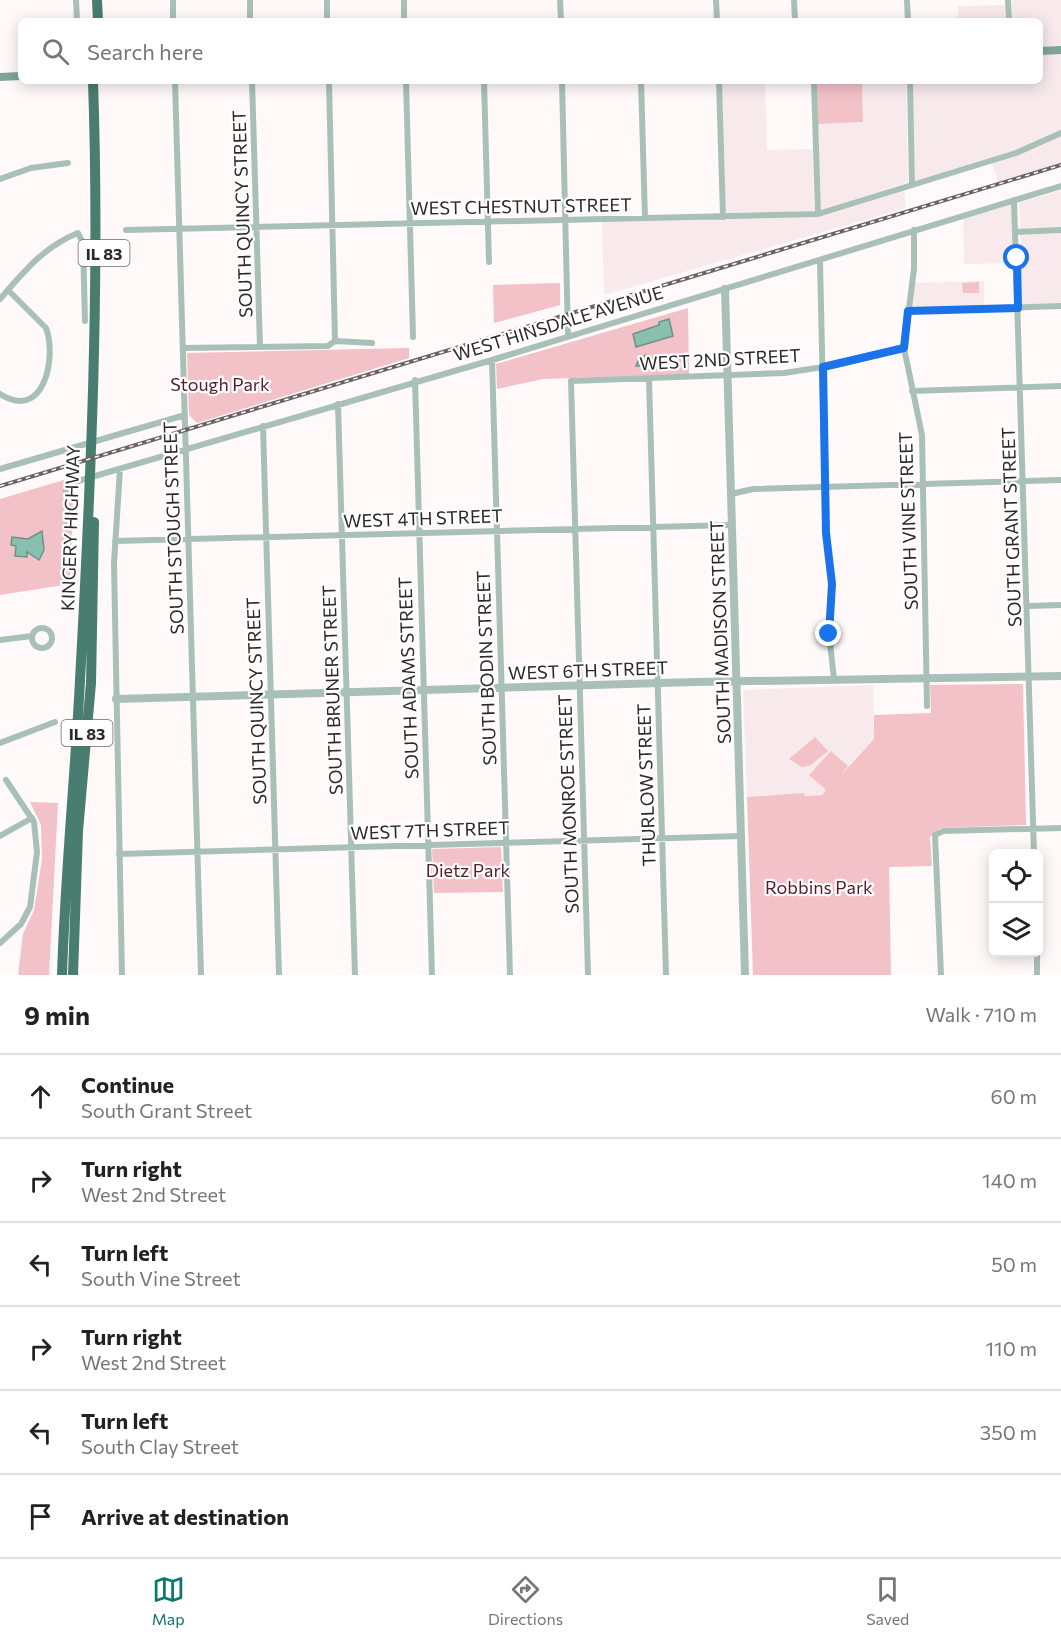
<!DOCTYPE html>
<html lang="en">
<head>
<meta charset="utf-8">
<style>
  body { margin:0; font-family:Commissioner,sans-serif; background:#f6f6f6; color:#222 }
  .controls { position:absolute; right:18px; bottom:18px; display:grid; overflow:hidden; border-radius:9px; box-shadow:0 3px 15px #0003 }
  .controls button { width:54px; height:54px; display:grid; place-items:center; padding:0; border:0; border-bottom:2px solid #e0e0e0; background:#fff; color:#222; font:30px sans-serif }
  .stop { position:absolute; width:18px; height:18px; margin:-14px; border:4px solid #1a73e8; border-radius:50%; background:#fff }
  .stop.end { background:#1a73e8; border-color:#fff; box-shadow:0 2px 6px #0008 }
  .list { margin:0; padding:0; list-style:none }
  h2 { display:flex; justify-content:space-between; align-items:center; height:78px; margin:0; padding:0 24px; font-size:26px }
  h2 small { font-size:20px; font-weight:400; color:#767676 }
  .list li { display:grid; grid-template-columns:39px 1fr auto; gap:18px; align-items:center; box-sizing:border-box; height:84px; padding:0 24px; border-top:2px solid #e0e0e0 }
  .list b { display:block; font-size:22px; white-space:nowrap }
  .list p { margin:0; font-size:20px; white-space:nowrap; color:#767676 }
  .list em { font-size:20px; font-style:normal; color:#767676 }
  .icon { flex:none; width:33px; height:33px; fill:none; stroke:currentColor; stroke-width:2; stroke-linecap:round; stroke-linejoin:round }
  .map { position:relative; flex:none; width:1061px; height:975px; overflow:hidden }
  .search { position:absolute; background:#fff; box-shadow:0 3px 15px #0003; left:18px; right:18px; top:18px; height:66px; display:flex; align-items:center; gap:15px; box-sizing:border-box; padding:0 21px; border-radius:9px; color:#767676; font-size:22px }
  .sheet { height:582px; background:#fff }
  nav { display:flex; justify-content:space-around; align-items:center; box-sizing:border-box; height:84px; border-top:2px solid #e0e0e0; background:#fff; font-size:16px; color:#767676 }
  nav a { display:grid; justify-items:center; gap:3px }
  nav .on { color:#0f766e }
  .map>svg:first-child { display:block }
</style>
</head>
<body>
<div class="map">
<svg width="1061" height="975" viewBox="0 0 1061 975">
  <rect width="100%" height="100%" fill="#fff9fa"/>
  <path fill="#f8eaec" d="M1012,0h49v47h-21v-26h-28z
    M1005,5v16h-47v-15z
    M1061,52v78l-51,23 -95,28 -2,-100h127v-28z
    M722,81h43l2,69 46,-1 1,62 -88,2z
    M862,81h44l2,101 -87,29 -3,-87 45,-2z
    M1061,135v28l-63,19 -6,-20z
    M904,188l2,20 -302,87 -2,-74 215,-4z
    M1061,190v37l-41,2 -1,-26z
    M1013,204l2,59 -51,1 -1,-46z
    M1061,233v72l-40,1 -1,-72z
    M984,281v25l-72,2 3,-25z
    M873,685l1,54 -52,56 -75,2 -4,-107z"/>
  <path fill="#f3c1c8" d="M817,81h45l1,41 -45,2z
    M979,282v11h-16l-1,-10z
    M560,283v22l-66,18 -1,-38z
    M688,308l1,66 -146,5 -46,10 -1,-25z
    M409,348v10l-212,65 -8,-8 -2,-62z
    M74,477l-4,107 -70,11v-96z
    M1023,684l3,141 -86,3 -10,9 2,29 -43,1 2,108h-138l-6,-178 57,-4 1,3 17,-1 4,-5 -17,-15 22,-24 17,15 -6,8 32,-35v-24l57,-2 -1,-28z
    M815,737l13,14 -17,14 -9,2 -13,-8z
    M30,802l28,1 -9,172h-31l5,-41 11,-24 8,-51 -1,-34z
    M501,847l2,45 -69,1 -2,-44z"/>
  <path fill="#89bfaf" stroke="#6e9287" stroke-width="1.5" d="M669,319l4,17 -37,11 -3,-13 26,-9v-3z
    M646,355l8,4 1,7h-19l3,-7z
    M42,531l2,19 -5,10 -12,-8v5l-12,-1 1,-10 -5,-1 1,-8 16,2z"/>
  <g fill="none" stroke-linecap="round" stroke-linejoin="round">
    <path stroke="#a9c0b9" stroke-width="6" d="M76,0l1,21
      M173,0v21
      M250,0v21
      M327,0v21
      M404,0v21
      M560,0l1,21
      M716,0l1,21
      M794,0l1,21
      M907,0l1,21
      M1008,0l1,21
      M175,81l26,894
      M252,81l8,266
      M406,81l7,256
      M484,81l5,181
      M562,81l6,254
      M641,81l4,137
      M719,81l4,136
      M814,81l4,133
      M910,81l2,103
      M0,179l31,-11 37,-5
      M1014,200l20,654
      M126,230l692,-16 198,-61 45,-20
      M914,230v39l-10,79 18,87 5,271
      M1016,232l45,-2
      M820,260l6,273 6,51 -3,50 5,45
      M0,299c24,-27 43,-52 78,-66l5,10 2,78
      M908,311l153,-5
      M335,341l37,2
      M183,348l145,-2 7,-5 -6,-260
      M492,360l18,615
      M649,379l17,596
      M415,380l17,595
      M912,391l149,-5
      M0,394c44,28 57,-36 46,-66l-38,-38
      M338,404l17,571
      M263,426l16,549
      M0,469l185,-54
      M120,469l-6,94 8,412
      M66,491l12,-10 414,-121 569,-174
      M731,494l22,-5 308,-9
      M115,541l617,-16
      M1028,606l33,-1
      M32 638a10 10 0 1 1 20 0a10 10 0 1 1-20 0Z
      M0,640l32,-4
      M0,743l55,-21
      M0,836l32,-18
      M119,854l622,-18
      M0,943l21,-19 9,-17 7,-55 -3,-30 -28,-42
      M1037,952v23
      M588,975l-17,-594 213,-8 52,-8 68,-17
      M941,975l-6,-140 8,-4 118,-3"/>
    <path stroke="#a9c0b9" stroke-width="8" d="M725,289l20,686
      M116,699l579,-17 366,-6"/>
    <path stroke="#81a499" stroke-width="8" d="M1040,51l21,-1
      M0,77l21,-1"/>
    <path stroke="#497d6f" stroke-width="10" d="M97,0l1,21
      M62,975c3,-99 13,-196 18,-295 11,-199 20,-399 13,-599
      M73,975l5,-144 13,-148 3,-161"/>
    <defs>
      <path id="rail" d="M0,486l1061,-321"/>
    </defs>
    <use href="#rail" stroke="#696364" stroke-width="4"/>
    <use href="#rail" stroke="#fff" stroke-width="1.5" stroke-dasharray="4.5" stroke-linecap="butt"/>
  </g>
  <g fill="none" stroke-linecap="round" stroke-linejoin="round">
    <path stroke="#1a73e8" stroke-width="8" d="M829,634l3,-50 -6,-51 -3,-166 81,-19 4,-37 110,-3 -1,-50"/>
  </g>
  <g text-anchor="middle" dominant-baseline="central" stroke-width="4.5" stroke-linejoin="round" paint-order="stroke">
    <g fill="#fff" stroke="#6d6869" stroke-width="1.5">
      <rect x="78.5" y="240" width="51" height="26" rx="4.5"/>
      <rect x="61.5" y="720" width="51" height="26" rx="4.5"/>
    </g>
    <g font-size="16" font-weight="bold" fill="#2e2829">
      <text x="104" y="253">IL 83</text>
      <text x="87" y="733">IL 83</text>
    </g>
    <g font-size="18" fill="#2e2829" stroke="#fff">
      <text transform="translate(521 206) rotate(-1)">WEST CHESTNUT STREET</text>
      <text transform="translate(242 214) rotate(-92)">SOUTH QUINCY STREET</text>
      <text transform="translate(558 323) rotate(-17)">WEST HINSDALE AVENUE</text>
      <text transform="translate(720 359) rotate(-3)">WEST 2ND STREET</text>
      <text transform="translate(423 518) rotate(-2)">WEST 4TH STREET</text>
      <text transform="translate(908 521) rotate(-92)">SOUTH VINE STREET</text>
      <text transform="translate(1011 527) rotate(-92)">SOUTH GRANT STREET</text>
      <text transform="translate(70 528) rotate(-88)">KINGERY HIGHWAY</text>
      <text transform="translate(173 528) rotate(-92)">SOUTH STOUGH STREET</text>
      <text transform="translate(720 632) rotate(-92)">SOUTH MADISON STREET</text>
      <text transform="translate(486 668) rotate(-92)">SOUTH BODIN STREET</text>
      <text transform="translate(588 670) rotate(-2)">WEST 6TH STREET</text>
      <text transform="translate(408 678) rotate(-92)">SOUTH ADAMS STREET</text>
      <text transform="translate(332 690) rotate(-92)">SOUTH BRUNER STREET</text>
      <text transform="translate(256 701) rotate(-92)">SOUTH QUINCY STREET</text>
      <text transform="translate(646 785) rotate(-92)">THURLOW STREET</text>
      <text transform="translate(568 804) rotate(-92)">SOUTH MONROE STREET</text>
      <text transform="translate(430 830) rotate(-2)">WEST 7TH STREET</text>
    </g>
    <g font-size="18" fill="#571a29" stroke="#fff">
      <text x="220" y="384">Stough Park</text>
      <text x="468" y="870">Dietz Park</text>
      <text x="819" y="887">Robbins Park</text>
    </g>
  </g>
</svg>
<div class="controls">
<button><svg class="icon" aria-label="locate" viewBox="0 0 24 24"><circle cx="12" cy="12" r="6"/><path d="M12 2v4M12 18v4M2 12h4M18 12h4"/></svg></button>
<button><svg class="icon" aria-label="layers" viewBox="0 0 24 24"><path d="M12 4l9 5-9 5-9-5zM3 14l9 5 9-5"/></svg></button>
</div>
<div class="stop" style="left:1017px;top:258px"></div>
<div class="stop end" style="left:829px;top:634px"></div>
<div class="search"><svg class="icon" aria-label="search" viewBox="0 0 24 24"><circle cx="10" cy="10" r="6"/><path d="M15 15l6 6"/></svg>Search here</div>
</div>
<section class="sheet">
<h2>9 min<small>Walk · 710 m</small></h2>
<ul class="list">
<li><svg class="icon" aria-label="ahead" viewBox="0 0 24 24"><path d="M12 20V5M6 11l6-6 6 6"/></svg><div><b>Continue</b><p>South Grant Street</p></div><em>60 m</em></li>
<li><svg class="icon" aria-label="right" viewBox="0 0 24 24"><path d="M7 20v-9h11M14 6l5 5-5 5"/></svg><div><b>Turn right</b><p>West 2nd Street</p></div><em>140 m</em></li>
<li><svg class="icon" aria-label="left" viewBox="0 0 24 24"><path d="M17 20v-9H6M10 6l-5 5 5 5"/></svg><div><b>Turn left</b><p>South Vine Street</p></div><em>50 m</em></li>
<li><svg class="icon" aria-label="right" viewBox="0 0 24 24"><path d="M7 20v-9h11M14 6l5 5-5 5"/></svg><div><b>Turn right</b><p>West 2nd Street</p></div><em>110 m</em></li>
<li><svg class="icon" aria-label="left" viewBox="0 0 24 24"><path d="M17 20v-9H6M10 6l-5 5 5 5"/></svg><div><b>Turn left</b><p>South Clay Street</p></div><em>350 m</em></li>
<li><svg class="icon" aria-label="arrive" viewBox="0 0 24 24"><path d="M6 21V4h12l-3 4 3 4H6"/></svg><div><b>Arrive at destination</b></div></li>
</ul>
</section>
<nav>
<a class="on"><svg class="icon" aria-label="map" viewBox="0 0 24 24"><path d="M3 6l6-2 6 2 6-2v14l-6 2-6-2-6 2zM9 4v14M15 6v14"/></svg>Map</a>
<a><svg class="icon" aria-label="directions" viewBox="0 0 24 24"><path d="M12 3l9 9-9 9-9-9zM9 14v-3h6M13 9l2 2-2 2"/></svg>Directions</a>
<a><svg class="icon" aria-label="saved" viewBox="0 0 24 24"><path d="M7 4h10v16l-5-4-5 4z"/></svg>Saved</a>
</nav>
</body>
</html>
